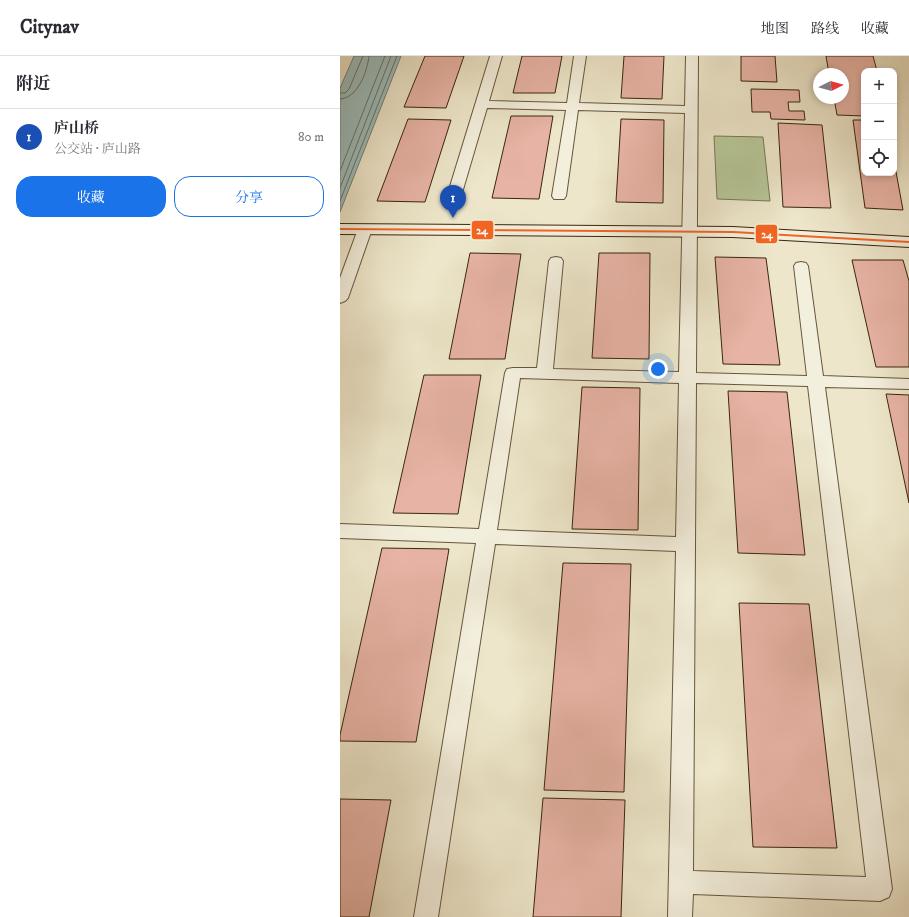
<!DOCTYPE html>
<html lang="zh">
<head>
<meta charset="utf-8">
<style>
  body { margin:0; font-family:"IM FELL DW Pica","Noto Serif SC",serif; background:#f2f2f3; color:#2b2b33 }
  .controls { position:absolute; right:12px; top:12px; display:grid; overflow:hidden; border-radius:8px; box-shadow:0 2px 6px #0003 }
  .controls button { width:36px; height:36px; display:grid; place-items:center; padding:0; border:0; border-bottom:1px solid #e1e1e2; background:#fff; color:#2b2b33; font:20px sans-serif }
  .compass { position:absolute; left:473px; top:12px; width:36px; height:36px; border-radius:50%; background:#fff; box-shadow:0 2px 6px #0003; rotate:84deg }
  .you { position:absolute; left:318px; top:313px; width:14px; height:14px; margin:-10px; border:3px solid #fff; border-radius:50%; background:#1a73e8; box-shadow:0 0 0 6px #1a73e833 }
  .badge { display:grid; place-items:center; width:26px; height:26px; border-radius:50%; background:#1a73e8; color:#fff; font-size:13px; font-weight:700 }
  .pin { position:absolute; translate:-50% -33px; filter:drop-shadow(0 1px 2px #0008) }
  .pin::after { content:''; position:absolute; top:21px; width:14px; height:12px; background:inherit; clip-path:polygon(0 0,100% 0,50% 100%) }
  .list { margin:0; padding:0; list-style:none }
  h2 { display:flex; justify-content:space-between; align-items:center; height:52px; margin:0; padding:0 16px; font-size:17px }
  h2 small { font-size:13px; font-weight:400; color:#7c7c81 }
  .list li { display:grid; grid-template-columns:26px 1fr auto; gap:12px; align-items:center; box-sizing:border-box; height:56px; padding:0 16px; border-top:1px solid #e1e1e2 }
  .list b { display:block; font-size:15px; white-space:nowrap }
  .list p { margin:0; font-size:13px; white-space:nowrap; color:#7c7c81 }
  .list em { font-size:13px; font-style:normal; color:#7c7c81 }
  .actions { display:flex; gap:8px; padding:12px 16px }
  .actions a { flex:1; padding:9px 0; border:1px solid #1a73e8; border-radius:16px; text-align:center; font-size:14px; color:#1a73e8 }
  .actions .main { background:#1a73e8; color:#fff }
  .icon { flex:none; width:22px; height:22px; fill:none; stroke:currentColor; stroke-width:2; stroke-linecap:round; stroke-linejoin:round }
  .map { position:relative; flex:none; width:569px; height:861px; overflow:hidden }
  header { display:flex; align-items:center; gap:24px; box-sizing:border-box; height:56px; padding:0 20px; background:#fff; border-bottom:1px solid #e1e1e2 }
  header strong { font-size:19px }
  nav { display:flex; gap:22px; margin-inline-start:auto; font-size:14px }
  main { display:flex }
  aside { flex:1; background:#fff }
  .map>svg:first-child { display:block }
</style>
</head>
<body>
<header>
<strong>Citynav</strong>
<nav><a>地图</a><a>路线</a><a>收藏</a></nav>
</header>
<main>
<aside>
<h2>附近<small></small></h2>
<ul class="list">
<li><span class="badge" style="background:#1a4fb4">1</span><div><b>庐山桥</b><p>公交站 · 庐山路</p></div><em>80 m</em></li>
</ul>
<div class="actions"><a class="main">收藏</a><a>分享</a></div>
</aside>
<div class="map">
<svg width="569" height="861" viewBox="0 0 569 861">
  <rect width="100%" height="100%" fill="#ede6ca"/>
  <filter id="stains"><feTurbulence type="fractalNoise" baseFrequency=".005" numOctaves="4"/><feColorMatrix values="0 0 0 0 .2 0 0 0 0 .09 0 0 0 0 .02 0 0 0 .5 -.17"/></filter>
  <radialGradient id="worn" r=".72"><stop offset=".6" stop-color="#630" stop-opacity="0"/><stop offset="1" stop-color="#630" stop-opacity=".3"/></radialGradient>
  <path fill="#b6c698" stroke="#787653" d="M374,80l49,1 7,64 -53,-2z"/>
  <path fill="#9bbebe" stroke="#748178" d="M14,0h47l-61,156v-124z"/>
  <g fill="none" stroke-linecap="round" stroke-linejoin="round">
    <path stroke="#6a7266" stroke-width="1" d="M0,37h5l4,-4 14,-33
      M0,43c18,-1 27,-27 29,-43
      M0,115l45,-115
      M0,132l51,-132
      M0,145l57,-145"/>
  </g>
  <path fill="#e7b3a5" stroke="#3a260e" d="M85,0h39l-18,52 -42,-1z
    M182,0h40l-7,37h-42z
    M284,0h40l-2,43 -41,-1z
    M401,0h34l2,26 -36,-1z
    M486,0h47l4,15h-13v45l-27,-1 -3,-17h9v-24h-14z
    M411,33l48,1 1,12h-12l1,9h15l1,9 -34,-1 -1,-7h-18z
    M171,60h42l-14,83 -47,-1z
    M68,63l43,1 -26,82 -48,-1z
    M281,63l43,1 -1,83 -47,-1z
    M513,64h11v53h30v-12l9,49 -38,-2z
    M438,67l44,2 9,83 -48,-1z
    M130,197l51,1 -16,105h-56z
    M259,197h51l-1,106 -57,-1z
    M375,201l51,1 14,107 -57,-1z
    M512,204h51l6,21v86h-33z
    M84,319h57l-23,139 -65,-1z
    M242,331l58,1 -2,142 -66,-1z
    M388,335l59,1 18,163 -67,-2z
    M546,338l23,1v108z
    M42,492l67,1 -33,193 -76,-1v-6z
    M223,507l68,1 -7,228 -80,-2z
    M399,547l70,1 28,244 -84,-1z
    M203,742l82,2 -4,117h-88z
    M0,743l51,1 -22,117h-29z"/>
  <g fill="none" stroke-linecap="round" stroke-linejoin="round">
    <defs>
      <path id="lane" d="M150,0h12l-13,45 78,2 7,-47h12l-7,47 106,3 1,-50h12l-2,317 111,3 -13,-110 2,-3 5,-1 5,1 2,3 15,110 86,3v10l-84,-2 67,502 -3,8 -9,4 -187,-7 -1,23h-24l8,-366 -181,-7 -57,373h-24l62,-374 -136,-5v-14l139,5 26,-156 2,-4 6,-1h24l12,-107 2,-3 5,-1 5,1 2,3 -10,108 126,3 6,-259 -107,-3 -12,86 -2,3h-10l-2,-3 14,-86 -79,-2 -25,85 -2,3h-10l-2,-3zM180,322l159,5 -3,154 -179,-7zM356,327l112,3 58,491 -173,-6z
        M25,169l5,1 2,3 -24,69 -3,3 -5,2v-25l18,-49 2,-3z"/>
      <path id="secondary" d="M0,168l393,3 176,10v10l-176,-10 -393,-3z"/>
    </defs>
    <use href="#lane" stroke="#67563d" stroke-width="2"/>
    <use href="#secondary" stroke="#3a260e" stroke-width="2"/>
    <use href="#lane" fill="#f3efdd" fill-rule="evenodd"/>
    <use href="#secondary" fill="#f3efdd" fill-rule="evenodd"/>
    <defs>
      <path id="bus-1" d="M0,172l393,3 176,10v2l-176,-10 -393,-3z"/>
    </defs>
    <use href="#bus-1" stroke="#f3efdd" stroke-width="3"/>
    <use href="#bus-1" fill="#f26522" fill-rule="evenodd"/>
  </g>
  <g stroke="#f3efdd" stroke-width="1.5">
    <rect x="131" y="164" width="23" height="20" rx="4" fill="#f26522"/>
    <rect x="415" y="168" width="23" height="20" rx="4" fill="#f26522"/>
  </g>
  <g font-size="11" text-anchor="middle" font-weight="bold" fill="#fff">
    <text x="142" y="178">24</text>
    <text x="427" y="182">24</text>
  </g>
  <rect width="100%" height="100%" filter="url(#stains)"/>
  <rect width="100%" height="100%" fill="url(#worn)"/>
</svg>
<div class="controls">
<button>+</button>
<button>−</button>
<button><svg class="icon" aria-label="locate" viewBox="0 0 24 24"><circle cx="12" cy="12" r="6"/><path d="M12 2v4M12 18v4M2 12h4M18 12h4"/></svg></button>
</div>
<svg class="compass" viewBox="-18 -18 36 36"><path d="M0-13l5 13h-10z" fill="#e53935"/><path d="M0 13l5-13h-10z" fill="#7c7c81"/></svg>
<div class="you"></div>
<div class="pin badge" style="left:113px;top:162px;background:#1a4fb4">1</div>
</div>
</main>
</body>
</html>
